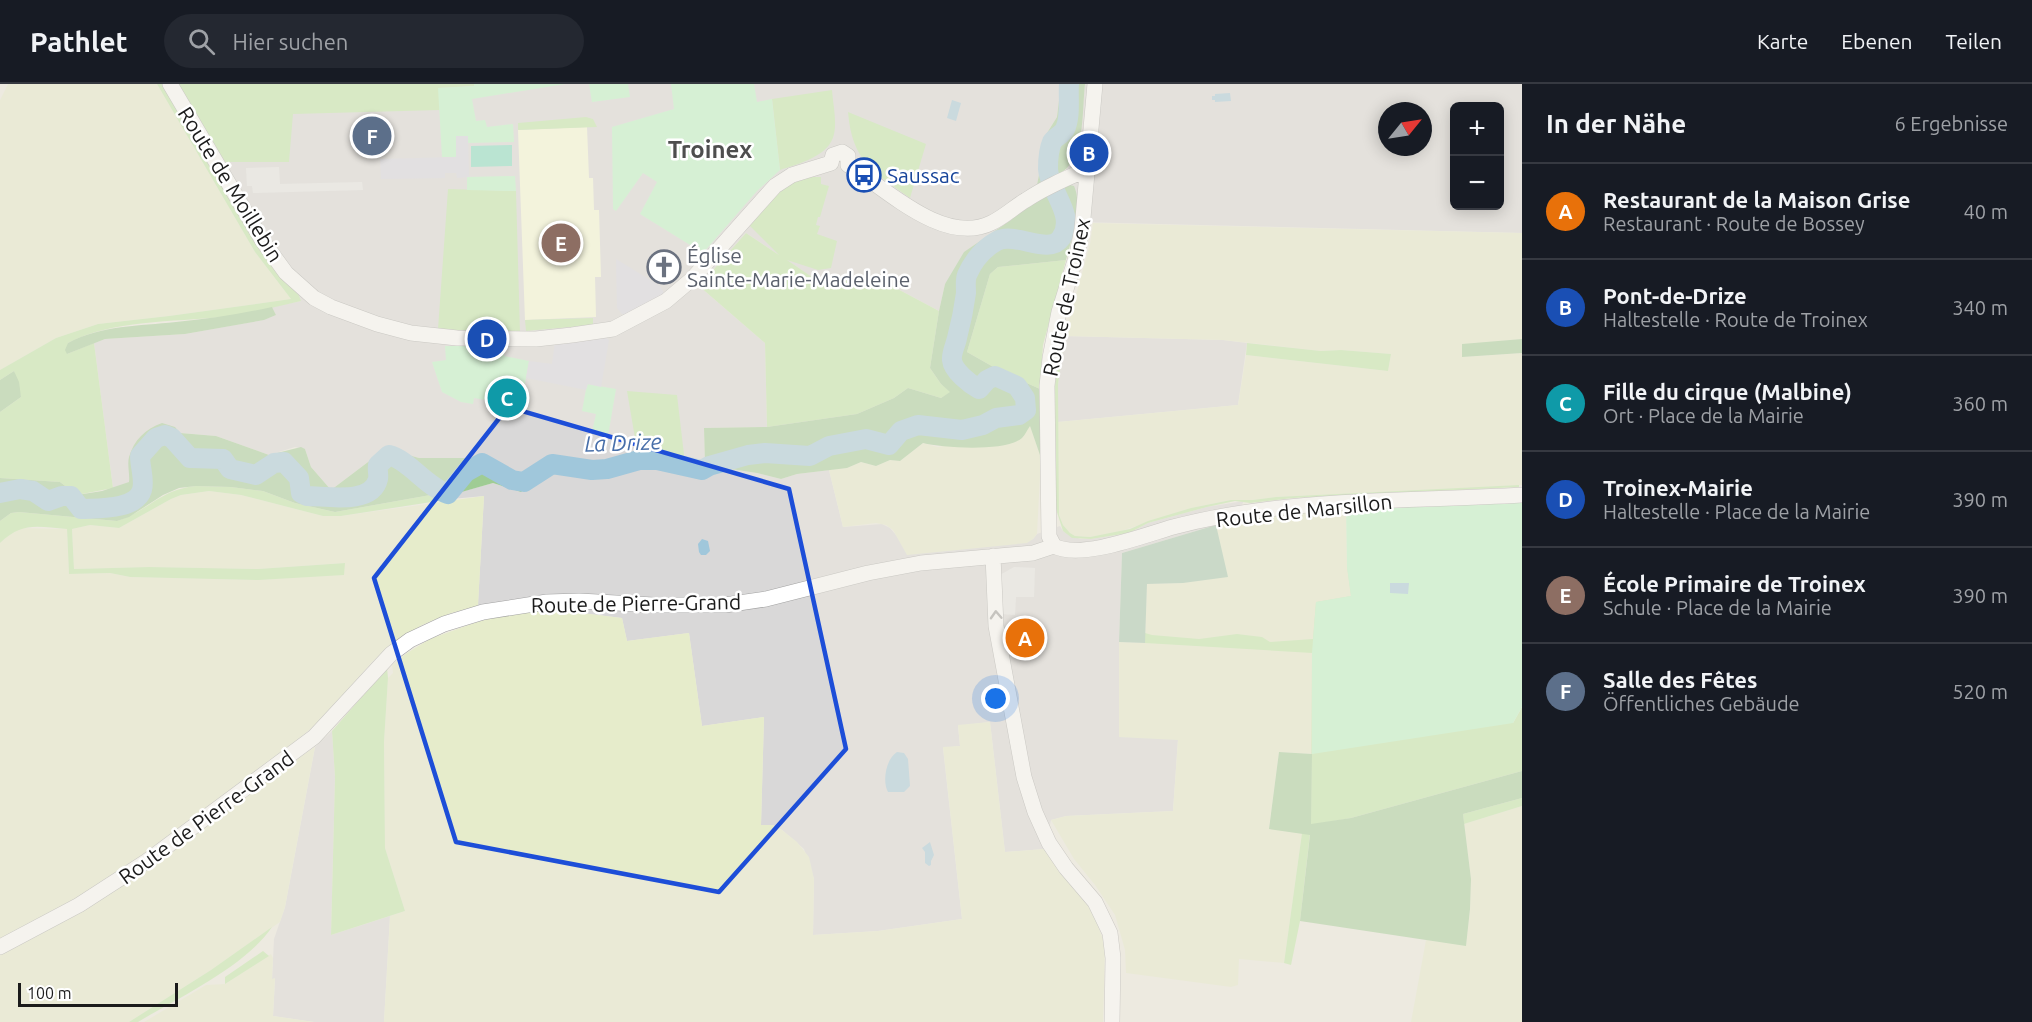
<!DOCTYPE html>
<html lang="de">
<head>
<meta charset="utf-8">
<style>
  body { margin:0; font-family:Ubuntu,sans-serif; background:#242831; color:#f1f3f6 }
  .controls { position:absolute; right:18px; top:18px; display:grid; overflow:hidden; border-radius:9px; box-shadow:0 3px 15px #0003 }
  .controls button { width:54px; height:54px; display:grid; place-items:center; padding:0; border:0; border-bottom:2px solid #363941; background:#171b24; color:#f1f3f6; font:30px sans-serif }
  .compass { position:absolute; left:1378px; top:18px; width:54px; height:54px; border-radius:50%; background:#171b24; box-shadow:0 3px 15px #0003; rotate:60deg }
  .scale { position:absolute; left:18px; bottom:15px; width:160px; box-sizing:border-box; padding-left:6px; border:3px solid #1b1b1b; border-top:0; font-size:16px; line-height:21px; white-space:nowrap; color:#1b1b1b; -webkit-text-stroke:4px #fff; paint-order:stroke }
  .you { position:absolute; left:996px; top:615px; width:21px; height:21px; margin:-15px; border:4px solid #fff; border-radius:50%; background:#1a73e8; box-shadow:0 0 0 9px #1a73e833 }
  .badge { display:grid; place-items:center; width:39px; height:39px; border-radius:50%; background:#de8f87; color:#fff; font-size:20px; font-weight:700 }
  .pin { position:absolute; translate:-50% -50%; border:3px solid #fff; box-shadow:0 2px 6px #0006 }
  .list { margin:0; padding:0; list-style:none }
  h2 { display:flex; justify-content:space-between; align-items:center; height:78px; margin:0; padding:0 24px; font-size:26px }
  h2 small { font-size:20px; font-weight:400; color:#9ea1a6 }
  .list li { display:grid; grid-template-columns:39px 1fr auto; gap:18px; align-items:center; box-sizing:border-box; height:96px; padding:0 24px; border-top:2px solid #363941 }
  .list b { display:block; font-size:22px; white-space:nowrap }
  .list p { margin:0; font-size:20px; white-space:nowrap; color:#9ea1a6 }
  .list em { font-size:20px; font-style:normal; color:#9ea1a6 }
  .icon { flex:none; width:33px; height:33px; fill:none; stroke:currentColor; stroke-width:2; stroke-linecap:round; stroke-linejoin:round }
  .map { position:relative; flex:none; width:1522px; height:938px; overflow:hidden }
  header { display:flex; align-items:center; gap:36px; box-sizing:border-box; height:84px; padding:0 30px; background:#171b24; border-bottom:2px solid #363941 }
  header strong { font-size:28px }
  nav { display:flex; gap:33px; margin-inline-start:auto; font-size:21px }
  .search { width:420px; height:54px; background:#242831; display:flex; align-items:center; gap:15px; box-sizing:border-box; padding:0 21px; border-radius:33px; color:#9ea1a6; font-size:22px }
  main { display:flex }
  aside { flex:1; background:#171b24 }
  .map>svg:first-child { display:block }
</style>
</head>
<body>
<header>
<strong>Pathlet</strong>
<div class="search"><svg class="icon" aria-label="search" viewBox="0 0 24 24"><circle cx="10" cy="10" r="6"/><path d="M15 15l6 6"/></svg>Hier suchen</div>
<nav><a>Karte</a><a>Ebenen</a><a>Teilen</a></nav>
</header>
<main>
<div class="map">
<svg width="1522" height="938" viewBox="0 0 1522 938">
  <rect width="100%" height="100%" fill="#edeae0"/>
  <path fill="#d9d8d8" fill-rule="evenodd" d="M163,0h898l-4,33 -10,16 -10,52 -9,20 -83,79 -6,27 -62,-33 -56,5 -75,-50 -47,53 66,57 2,84 -63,1 1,37 -67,-9 -10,4 -39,7 -37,-6 -25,17 -38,-20h-70l-28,-8 -15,6 -45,34 -20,-23 -6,-18 -10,-2 -26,8 -53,-19 -36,-3 -51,25 1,24 -17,6 -19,-145 11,-4 80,-5 78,-14 13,-5 -4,-8 29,-6 -41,-51z
    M1085,0h437v149l-446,-11v-32l-10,-6v-15l9,-14 4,-13zM1454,22h46v100h-46zM1387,27h36v36h-36z
    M1065,252l158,4 24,3 -9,62 -180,17v-37z
    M639,381h23l40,10 19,-8 36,6 24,6 16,-5 32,-4 14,57 39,-3 8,4 6,7 137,4 4,-5 23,-8 3,5 17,8h11l38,-6 19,-10 59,-16 37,-6 -11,19 -111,33 -3,89v94l59,3 -5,72 -107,5 -15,4 -7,29 -39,3 -15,-130 -32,4 2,20 -17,2 19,171 -84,12 -65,4 1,-56 -10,-30 -22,-19 -9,-5h-12l3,-108 -62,9 -13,-93 -62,8 -5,-23 -65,-8 -53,5 -27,7 7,-126 -33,3 6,-6 36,-10 28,9 6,-5 9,-3 20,-15 43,6z
    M332,647l3,46 -4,158 59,-19 -6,106h-70l-41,-6 2,-37 -3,1 2,-41 11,-32 30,-160z"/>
  <path fill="#fbffd7" d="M587,43l2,51h4l1,32h5l2,67h-6l1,40 -71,3 -7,-190z"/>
  <path fill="#e6eccb" d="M8,0h149l98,168 36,47 -122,17 -71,8 -42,14 -56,32v-270z
    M1093,139l429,10v106l-60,6v12l60,-4v132l-246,12 -23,3h-22l-40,8 -76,25 -25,4 -15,-1 -5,-3 -7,-8 -4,-10 -1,-93 180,-17 8,-50 142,16 3,-17 -50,-4 -20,1 -98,-11 -158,-4 25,-92z
    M1030,342l11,32 -4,76 -4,5 -6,4 -120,12 -14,-25 -7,-5 -10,-2 -33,4 -14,-57 18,-2 14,-6 15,4 14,-6 10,1 23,-18 15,4z
    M209,407l32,4 82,21h18l143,-20 -6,110 -27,7 -29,12 -25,15 -25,22 -50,57 -27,23 -171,128 -42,26 -82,44v-397l11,-11 8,-4 48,1 2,45 41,-1 20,4 129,3 85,-6v-11l-86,6 -109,-2 -75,2 -2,-40 18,-4 29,3 52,-29 10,-4z
    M1346,424l1,59 4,29 -39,57v101l-33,-2 -10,76 33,5 -18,130 -45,-4 -1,26 -7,2 -105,-14 -1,-23 -10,-35 -20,-30 -21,-26 -23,-39 15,-4 107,-5 5,-71 -59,-3v-95l26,1 2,-59 36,-1 33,-58 17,-5z
    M557,526l65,8 5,23 62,-8 13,93 62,-9 -3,108h12l9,5 15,12 12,15 5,22 -1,56 65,-4 84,-12 -19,-172 17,-1 -2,-21 32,-3 15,130 39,-3 17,25 20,22 13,19 11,30 -2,77h-719l6,-106 15,-5 -20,-63 -1,-106 4,-64 5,-5 -1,-8 15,-12 23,-14 47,-17 27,-7z
    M315,663l-30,160 -5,15 -69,48 -82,52h-129v-68l130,-73 165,-121z
    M1522,722v216h-111l15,-82 40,5 4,-36 1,-30 -7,-55z
    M271,870l2,4 -1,21 3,-1 -2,38 41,6h-170l62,-37 19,-1z"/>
  <path fill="#bfe8a5" d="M157,0h6l97,166 38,43 3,8c-26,6 -52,13 -78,16 -49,5 -112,3 -155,26l-1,11 27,-11 19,145 -36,7 -17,-13 -60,-4v-66l21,-15 -7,-26 -14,9v-10l56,-32 42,-14 71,-8 122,-17 -36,-47z
    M178,0h296v2l-35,2 1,22 -147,4 -4,48h-64z
    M832,6c1,14 5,31 2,44 -4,22 -36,30 -54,36l-8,-71z
    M848,28l78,32 -16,54c-37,-26 -58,-37 -62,-86z
    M586,33l7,2 4,8 -79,3v-7z
    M805,93h16v7l8,2 -9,31h-2l-2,8 4,1 -3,8 20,7 -6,27 -13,2 -31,-10 34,23 56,-5 62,33 -9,57 11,16 10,8 -10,6 -33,-10 -14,10 -37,16 -90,13 -2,-84 -66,-57 47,-53 33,22 -32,-32 43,-41z
    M448,105l68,2 4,141h-16v-3h-12l-2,3 -52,-3z
    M1066,176l-23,85 -3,44 -36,-16 -37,-21 23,-78 8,-7z
    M593,234v7l-67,6 -1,-11z
    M1247,259l74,8 20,-1 50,4 -3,17 -142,-16z
    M1059,264h4l-5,37 1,130 4,10 7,8 5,3 15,1 40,-8 18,-8 43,-13 40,-8h22l23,-3 243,-12v2l-226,11 -43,5 -15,-2 -28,6 -59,16 -19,10 -38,6 -19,-1 -9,-7 -7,-22 -1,-123z
    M627,307l50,4 8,68 -19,-5 -28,-2z
    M196,402l35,1 32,4 32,12 40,9 101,-18 15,5 -110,17h-18l-82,-21 -32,-4 -28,4 -10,4 -52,29 -29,-3 -18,4 2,40 75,-2 109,2 87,-6 -1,12 -85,5 -129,-3 -20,-4 -41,1 -2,-45c-29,-2 -44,-8 -67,14v-22l11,-8 8,-1 98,9c31,-10 44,-32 79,-35z
    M1347,440l166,199 9,-16v64l-171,47 -40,7 1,-172 -167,-10v-10l7,2 47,4 38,-5 25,3 8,5 43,-3 3,-37 35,-6 -4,-29z
    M387,584l1,10 -4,64 1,106 20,63 -74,24 4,-158 -3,-46z
    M1522,714v8l-58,18 -1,-10z
    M1302,749l8,1 -10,87 -9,44 -7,-2z
    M272,843c-26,39 -94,71 -134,95h-9l82,-52z
    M263,867l6,5 -44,28v-7z"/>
  <path fill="#9fcc94" d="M1061,0h24c-3,26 0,63 -18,84 -7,7 -21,12 -30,17l10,-52 10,-16z
    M1066,100l8,2c9,18 -3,55 -8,74l-68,7 -8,7 -23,78 37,21 36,16 1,69 -11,-32c-3,4 -5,9 -8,12 -16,14 -79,10 -99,5l-23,18 -10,-1 -14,6 -15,-4 -14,6 -50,6 -16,5 -24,-6 -52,-8 -1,-37 63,-1 90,-13 37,-16 14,-10 33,10 9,-6 -9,-8 -11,-16 9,-57 6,-27 19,-32 47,-32 17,-15z
    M272,223l4,8 -12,5 -79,14 -80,5 -38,15 -2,-4 3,-7c34,-18 71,-17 108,-21 32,-3 64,-8 96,-15z
    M1522,255v14l-60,4v-13z
    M14,287l5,11 2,15 -21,15v-32z
    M162,339l13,4 5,6 36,3 53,19 32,-8 4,2 6,18 20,23 45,-34 15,-6 28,8h70l38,20v9l-6,5 -28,-9 -35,10 -7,6 -15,-5 -101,18 -40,-9 -32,-12 -32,-4 -35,-1 -17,2 -16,7 -34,22 -12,4 -98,-9 -8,1 -11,8v-43l60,4 17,13 25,-4 27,-9c1,-7 -2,-17 0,-25 5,-17 16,-28 33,-34z
    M1279,668l33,2 -1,70 40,-6 171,-47v27l-59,16 8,65 -1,30 -4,37 -166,-25 10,-86 -41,-6z"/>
  <path fill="#a1c6ab" d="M1216,441l12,52 -45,6 -36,1 -2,59 -26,-1 3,-89z"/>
  <path fill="#bbf9c6" d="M474,0h91l-93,15 4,22 9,-1 2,7 26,-3 1,18 -46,1 -1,-7 -11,1v20h-14l-4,-69 36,-2z
    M589,0h39l2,13 -38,5z
    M671,0h83l3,18 15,-3 8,71 -23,21 -54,62 -63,-39 17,-32 -14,-9 -27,38 -3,-2 -1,-82 62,-18z
    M515,92l1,15 -49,-1v-13z
    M445,262h60l-1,10 25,5 -8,45 -47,-8 -1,6 -12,-2 -19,-10 -10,-30 14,-2z
    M587,300l29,5 -8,47 -16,-4 4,-18 -14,-3z
    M1522,418v205l-9,16 -201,31v-101l4,-51 35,-6 -4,-29 -1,-59z"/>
  <path fill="#7dddc2" d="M512,61v21l-41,1v-21z"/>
  <path fill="#e7e7e7" d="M279,83l1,17 82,-2 1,8 -110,3 -1,-7h-5l-1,-18z
    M1014,483l21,1 -1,29h-18l-1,18 -14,-1 -1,-39z"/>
  <path fill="#d6d5e2" d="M456,52h12l1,41 -12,1 -1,-5h-11v5l-64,1 -1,-20 76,-2z
    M616,175l44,27 5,9 -38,20 -5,-1 -5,-6z
    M604,252l5,4 -8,47 -13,-3 -2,6 -60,-12 3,-17 23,3 3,-22z"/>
  <path fill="#a0c7db" d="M1230,9l1,8 -16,1v-2h-3v-4h3v-2z
    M952,16l9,3 -5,18 -9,-3z
    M702,455l6,2 2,10 -4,4h-5l-2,-3 -1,-8z
    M1390,499h19l-1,11 -18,-1z
    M897,668l7,1 4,6 2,27 -6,6h-16c-6,-11 -2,-33 9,-40z
    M930,758l4,13 -3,6v4l-2,1 -4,-3v-11l-3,-4z"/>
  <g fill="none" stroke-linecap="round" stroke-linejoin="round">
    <path stroke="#a0c7db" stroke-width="20" d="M0,409l20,-4 13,2 15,10 14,-5h9l10,13c17,-1 55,1 61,-19 3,-10 -2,-23 -2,-34l16,-18 9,-3 7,3 18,20 33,1 7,10 26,6 18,-12 10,-1 15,16 2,15 6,3c20,0 65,9 71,-17 1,-4 -1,-9 0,-14l11,-10c20,5 36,31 59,39l18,-22 16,-9 30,17 12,2 28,-18 40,6 15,-1 32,-9h18l45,10 7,-4 39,-11 17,-2 45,3 19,-10 37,-7 23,6 12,-14 17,-6 44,5 21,-5 13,-7 23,-3 7,-5 -1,-12 -8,-12 -22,-10 -8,4 -8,9c-9,-5 -26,-18 -27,-29 -1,-7 4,-16 5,-22 4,-15 7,-30 9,-45 0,-6 -1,-13 1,-18 6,-14 17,-27 30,-34 18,-10 52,15 64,-3 16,-22 -12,-47 -13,-69 0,-6 1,-20 4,-27 3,-5 10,-7 13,-13 6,-12 3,-32 4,-45"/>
    <defs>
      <path id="tertiary" d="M170,0l92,156 24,33 28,25 17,9 46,17 34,9 46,5 79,1 36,-4 41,-6 53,-28 26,-22 83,-93 17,-11 39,-12
        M831,79l2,-8 9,-3 6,4v9
        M848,81c38,24 96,81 143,58 13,-6 23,-16 35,-23 19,-13 41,-22 62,-31
        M1054,462c27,14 91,-11 119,-19 114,-30 233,-25 349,-32
        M1054,462l-5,-10 -2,-150 3,-28 9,-46 18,-58 5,-25 13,-145
        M993,472l3,70 28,151 11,35 14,31 17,25 29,34 15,31 3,25 -1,64
        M0,863l79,-42 68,-44 167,-124 77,-83 19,-14 34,-16 39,-12 64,-10 32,-1 74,4h72l41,-6 102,-26 53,-10 112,-10 21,-7"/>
    </defs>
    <use href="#tertiary" stroke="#a2a2a2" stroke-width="16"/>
    <use href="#tertiary" stroke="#fff" stroke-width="15"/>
  </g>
  <defs><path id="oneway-chevron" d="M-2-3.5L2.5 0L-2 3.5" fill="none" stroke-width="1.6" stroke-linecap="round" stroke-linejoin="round" transform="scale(1.5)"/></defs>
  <use stroke="#989898" href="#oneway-chevron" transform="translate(996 531) rotate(-93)"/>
  <path d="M0 0H1522V938H0ZM508,323l281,82 57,260 -127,143 -263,-50 -82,-264z" fill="#edeae0" fill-opacity=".55" fill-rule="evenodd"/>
  <path fill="none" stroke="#1d4ed8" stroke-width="4.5" stroke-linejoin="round" d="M508,323l281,82 57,260 -127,143 -263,-50 -82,-264z"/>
  <defs>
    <symbol id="bus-ring" viewBox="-11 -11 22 22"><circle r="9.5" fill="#fff" stroke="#1a4fb4" stroke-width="1.5"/><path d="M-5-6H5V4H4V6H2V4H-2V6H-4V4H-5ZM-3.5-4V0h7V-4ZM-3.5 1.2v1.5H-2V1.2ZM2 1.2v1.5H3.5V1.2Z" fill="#1a4fb4"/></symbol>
    <symbol id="church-ring" viewBox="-11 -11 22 22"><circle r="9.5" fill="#fff" stroke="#6b7280" stroke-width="1.5"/><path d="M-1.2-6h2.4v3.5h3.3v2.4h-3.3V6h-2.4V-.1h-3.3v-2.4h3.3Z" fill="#6b7280"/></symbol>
  </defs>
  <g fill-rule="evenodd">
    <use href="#bus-ring" x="845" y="72" width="38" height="38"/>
    <use href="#church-ring" x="645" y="164" width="38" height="38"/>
  </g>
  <g text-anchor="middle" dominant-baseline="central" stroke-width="5" stroke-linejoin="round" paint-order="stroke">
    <g font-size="21" fill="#164399" stroke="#fff" text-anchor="start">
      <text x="887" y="91">Saussac</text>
    </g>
    <g font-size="21" fill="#1b1b1b" stroke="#fff">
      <text transform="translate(231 100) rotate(58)">Route de Moillebin</text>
      <text transform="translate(1066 213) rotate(-78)">Route de Troinex</text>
      <text transform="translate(1304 426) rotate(-6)">Route de Marsillon</text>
      <text transform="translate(636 519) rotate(-1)">Route de Pierre-Grand</text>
      <text transform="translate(206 733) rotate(-36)">Route de Pierre-Grand</text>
    </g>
    <g font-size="21" fill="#5b616d" stroke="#fff" text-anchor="start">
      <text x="687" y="171">Église<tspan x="687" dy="24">Sainte-Marie-Madeleine</tspan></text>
    </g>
    <g font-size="22" font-style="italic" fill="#486fa9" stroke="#fff">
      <text transform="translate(623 358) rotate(-2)">La Drize</text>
    </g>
    <g font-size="24" font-weight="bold" fill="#4e4e4e" stroke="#fff">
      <text x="710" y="65">Troinex</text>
    </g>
  </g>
</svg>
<div class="controls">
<button>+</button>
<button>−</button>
</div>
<svg class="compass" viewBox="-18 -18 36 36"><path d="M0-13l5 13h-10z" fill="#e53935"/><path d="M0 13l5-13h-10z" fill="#9ea1a6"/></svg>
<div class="scale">100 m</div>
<div class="you"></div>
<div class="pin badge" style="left:1025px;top:554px;background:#e8710a">A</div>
<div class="pin badge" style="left:1089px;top:69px;background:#1a4fb4">B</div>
<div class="pin badge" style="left:507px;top:314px;background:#0f9aa8">C</div>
<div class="pin badge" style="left:487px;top:255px;background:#1a4fb4">D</div>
<div class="pin badge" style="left:561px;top:159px;background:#8d6e63">E</div>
<div class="pin badge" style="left:372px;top:52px;background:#5c6f8a">F</div>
</div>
<aside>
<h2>In der Nähe<small>6 Ergebnisse</small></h2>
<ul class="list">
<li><span class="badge" style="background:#e8710a">A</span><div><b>Restaurant de la Maison Grise</b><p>Restaurant · Route de Bossey</p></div><em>40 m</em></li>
<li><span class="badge" style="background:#1a4fb4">B</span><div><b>Pont-de-Drize</b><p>Haltestelle · Route de Troinex</p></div><em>340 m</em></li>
<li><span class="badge" style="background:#0f9aa8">C</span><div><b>Fille du cirque (Malbine)</b><p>Ort · Place de la Mairie</p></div><em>360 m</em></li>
<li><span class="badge" style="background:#1a4fb4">D</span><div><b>Troinex-Mairie</b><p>Haltestelle · Place de la Mairie</p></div><em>390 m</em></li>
<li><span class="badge" style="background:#8d6e63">E</span><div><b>École Primaire de Troinex</b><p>Schule · Place de la Mairie</p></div><em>390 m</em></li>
<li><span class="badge" style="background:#5c6f8a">F</span><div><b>Salle des Fêtes</b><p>Öffentliches Gebäude</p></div><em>520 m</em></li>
</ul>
</aside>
</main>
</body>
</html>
